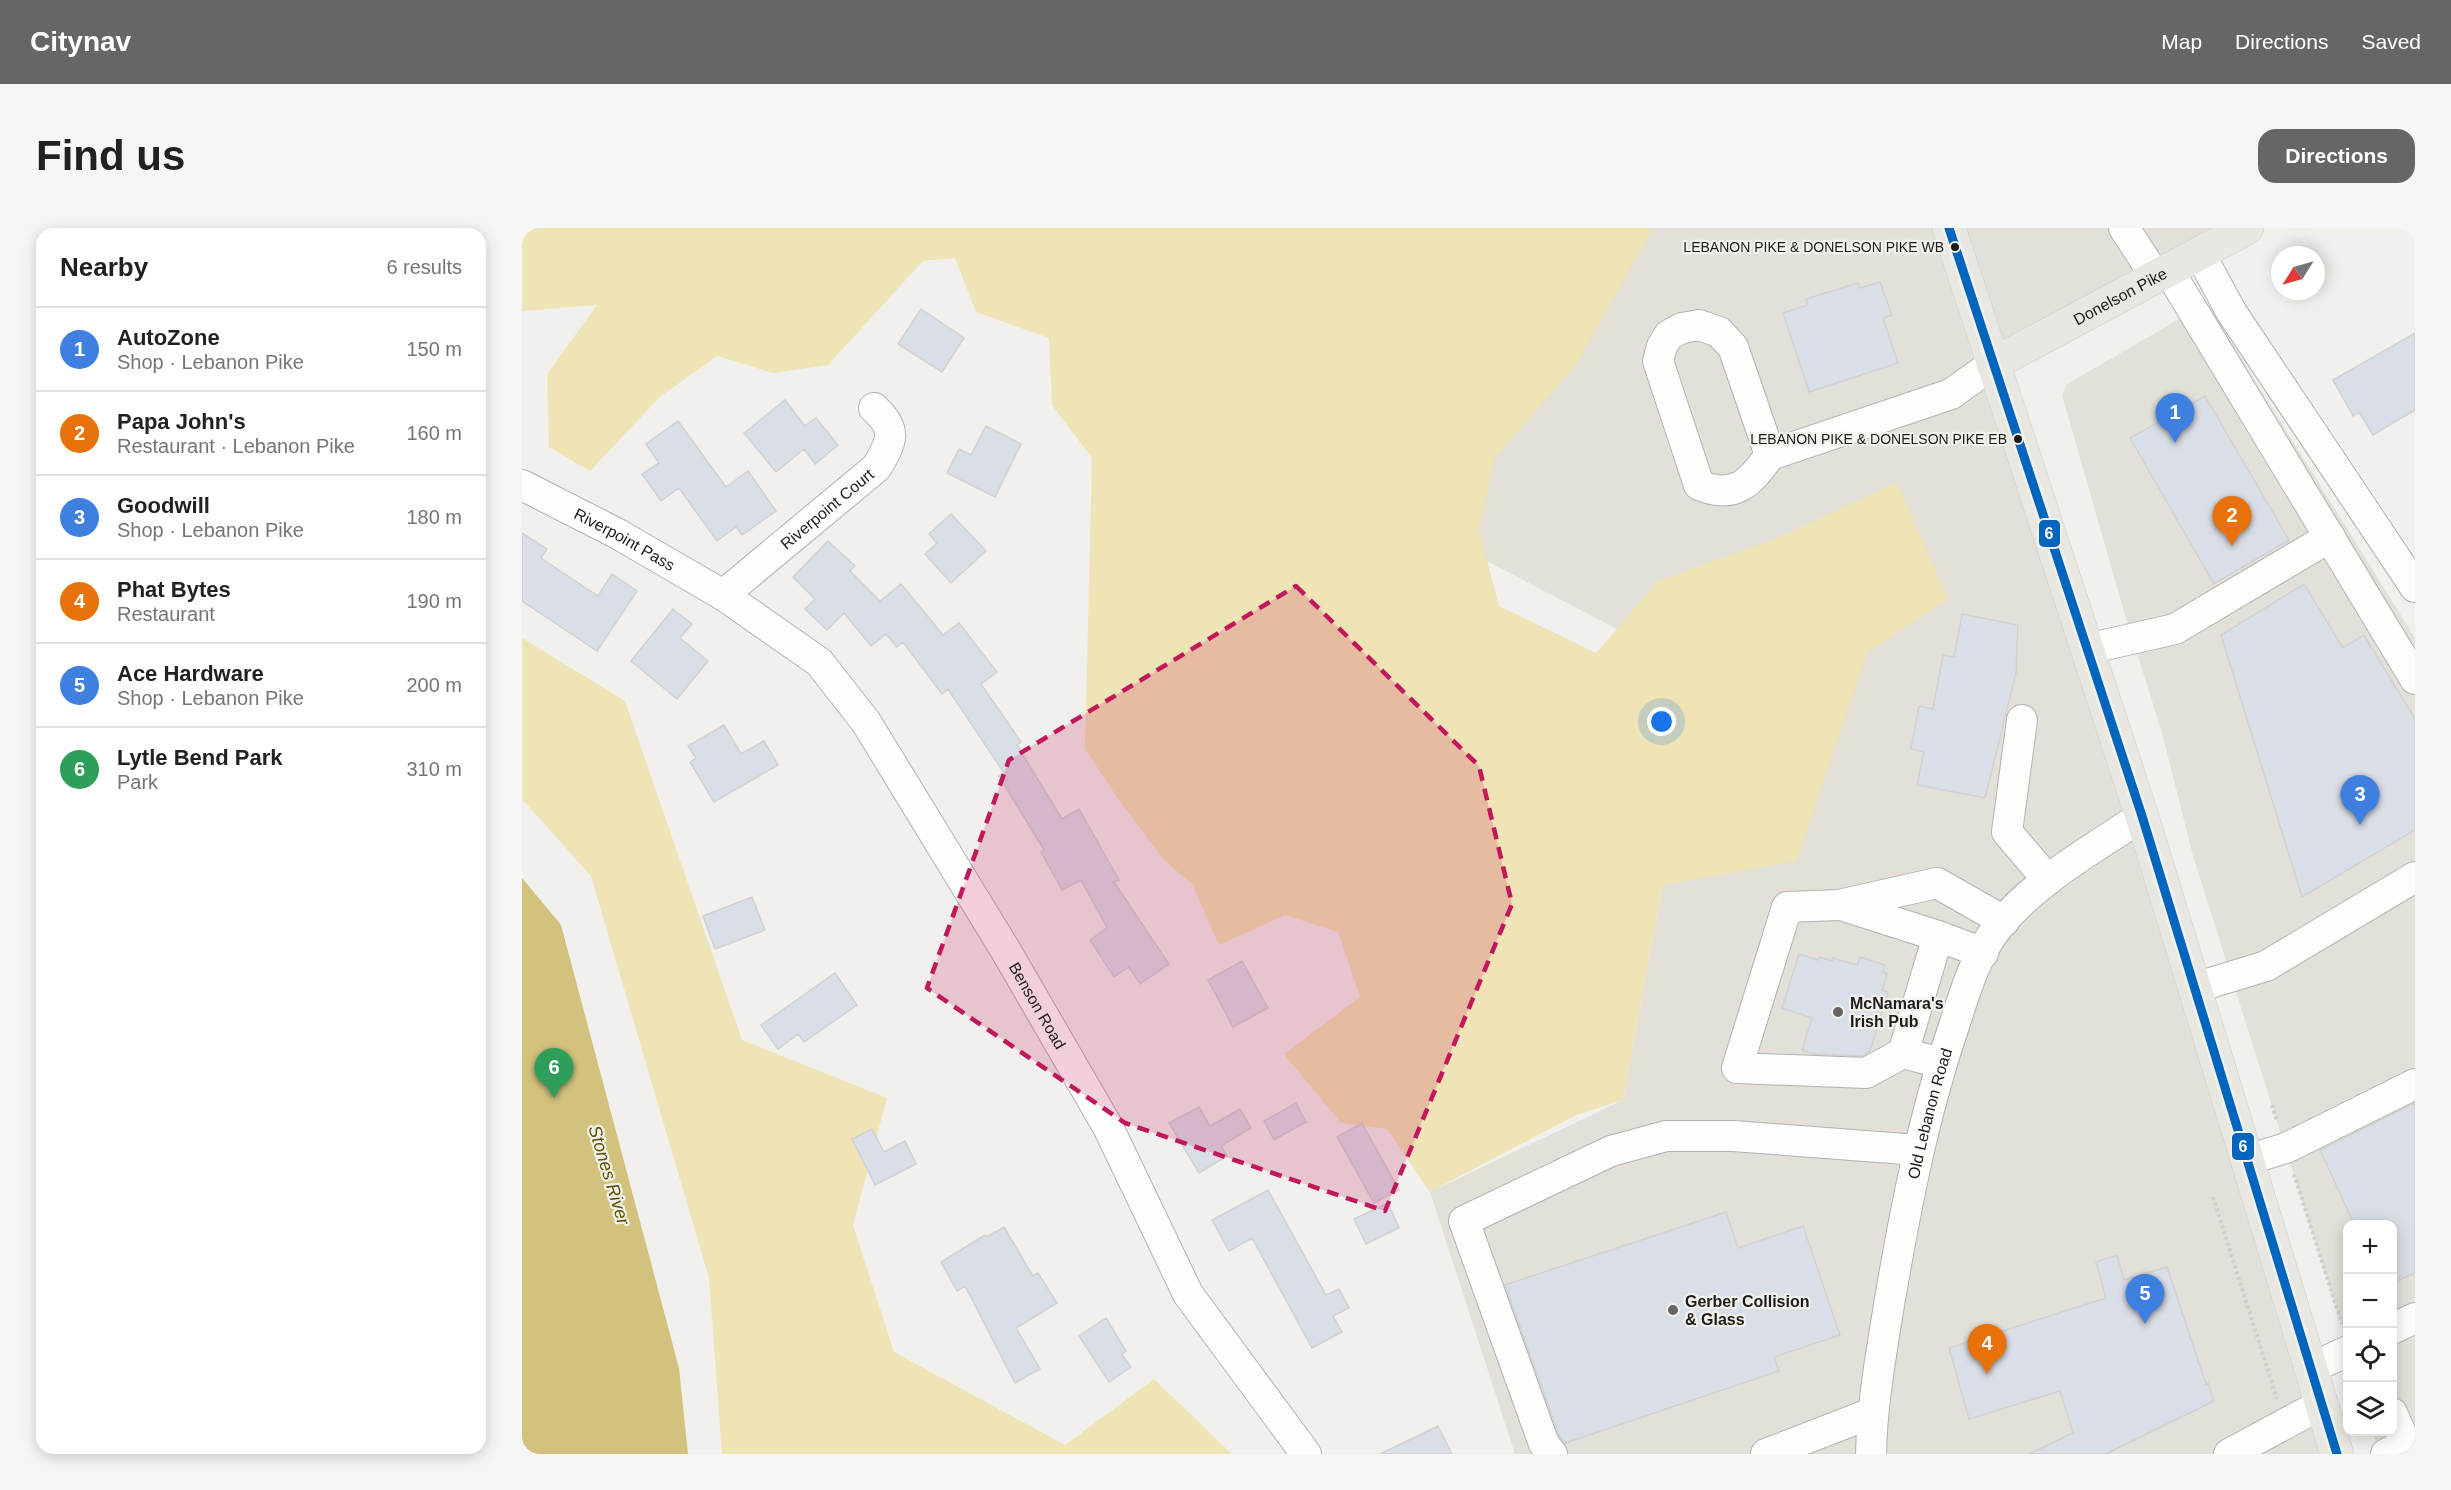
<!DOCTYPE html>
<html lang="en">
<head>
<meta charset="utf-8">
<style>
  body { margin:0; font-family:Helvetica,sans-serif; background:#f6f6f6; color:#202124 }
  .controls { position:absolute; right:18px; bottom:18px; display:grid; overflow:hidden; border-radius:12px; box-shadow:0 3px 15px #0003 }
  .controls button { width:54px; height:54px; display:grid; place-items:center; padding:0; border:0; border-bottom:2px solid #e0e0e0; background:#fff; color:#202124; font:30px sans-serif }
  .compass { position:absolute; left:1749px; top:18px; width:54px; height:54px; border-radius:50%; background:#fff; box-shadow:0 3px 15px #0003; rotate:233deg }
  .you { position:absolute; left:1140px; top:494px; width:21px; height:21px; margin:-15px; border:4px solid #fff; border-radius:50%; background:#1a73e8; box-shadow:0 0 0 9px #1a73e833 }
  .badge { display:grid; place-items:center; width:39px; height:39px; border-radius:50%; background:#676664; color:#fff; font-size:20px; font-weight:700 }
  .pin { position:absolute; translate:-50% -50px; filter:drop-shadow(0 2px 3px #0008) }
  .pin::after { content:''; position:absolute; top:32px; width:21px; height:18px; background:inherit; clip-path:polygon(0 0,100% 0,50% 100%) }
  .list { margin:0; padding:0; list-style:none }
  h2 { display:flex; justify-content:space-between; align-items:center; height:78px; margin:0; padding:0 24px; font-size:26px }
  h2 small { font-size:20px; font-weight:400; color:#757577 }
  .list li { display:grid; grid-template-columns:39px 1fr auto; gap:18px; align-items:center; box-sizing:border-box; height:84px; padding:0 24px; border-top:2px solid #e0e0e0 }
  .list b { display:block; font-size:22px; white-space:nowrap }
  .list p { margin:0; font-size:20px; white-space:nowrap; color:#757577 }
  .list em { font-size:20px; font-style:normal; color:#757577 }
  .icon { flex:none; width:33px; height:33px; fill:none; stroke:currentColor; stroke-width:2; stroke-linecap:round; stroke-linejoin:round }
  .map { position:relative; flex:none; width:1893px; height:1226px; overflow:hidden; border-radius:18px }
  header { display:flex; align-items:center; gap:36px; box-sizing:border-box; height:84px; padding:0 30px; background:#676664; color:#fff }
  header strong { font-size:28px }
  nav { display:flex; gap:33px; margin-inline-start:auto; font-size:21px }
  .intro { display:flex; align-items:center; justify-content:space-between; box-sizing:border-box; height:144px; padding:0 36px }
  h1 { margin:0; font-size:42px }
  .button { padding:15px 27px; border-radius:18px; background:#676664; color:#fff; font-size:21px; font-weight:700 }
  main { display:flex; gap:36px; padding:0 36px }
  aside { flex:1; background:#fff; border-radius:18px; box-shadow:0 3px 15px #0003 }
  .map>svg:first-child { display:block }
</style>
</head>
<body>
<header>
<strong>Citynav</strong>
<nav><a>Map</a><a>Directions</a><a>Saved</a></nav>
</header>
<div class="intro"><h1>Find us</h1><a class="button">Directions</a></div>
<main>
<aside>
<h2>Nearby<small>6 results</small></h2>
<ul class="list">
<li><span class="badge" style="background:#3f7fe0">1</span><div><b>AutoZone</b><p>Shop · Lebanon Pike</p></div><em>150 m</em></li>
<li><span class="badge" style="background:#e8710a">2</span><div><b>Papa John's</b><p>Restaurant · Lebanon Pike</p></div><em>160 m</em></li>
<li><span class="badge" style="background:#3f7fe0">3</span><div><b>Goodwill</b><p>Shop · Lebanon Pike</p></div><em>180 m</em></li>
<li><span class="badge" style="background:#e8710a">4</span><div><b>Phat Bytes</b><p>Restaurant</p></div><em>190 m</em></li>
<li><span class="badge" style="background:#3f7fe0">5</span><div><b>Ace Hardware</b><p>Shop · Lebanon Pike</p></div><em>200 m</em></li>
<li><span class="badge" style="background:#2e9e5b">6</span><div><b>Lytle Bend Park</b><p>Park</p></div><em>310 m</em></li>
</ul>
</aside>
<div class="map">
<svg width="1893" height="1226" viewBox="0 0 1893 1226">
  <rect width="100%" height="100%" fill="#f1f0ed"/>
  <path fill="#e2e0d9" d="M819,0h906l-254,136 344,1090h-822l-85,-262 193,-92 40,-215 46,-208 -257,-134z
    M1685,75l208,335v816h-36l-6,-22h19v-208h-44l-1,119 -154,-487 -31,-123 -37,-118 -63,-220 5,-11z"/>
  <path fill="#efe4b5" d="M0,0h1126l3,4 -75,133 -81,93 -16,73 20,75 97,47 62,-72 119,-43 120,-56 51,117 -80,53 -71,209 -134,24 -40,215 -47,15 -146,77 -43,-63 -46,-6 -57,-69 76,-57 -22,-65 -53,-17 -66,30 -27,-61 -28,-24 -43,-57 -36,-54 7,-291 -40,-53 -3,-67 -73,-26 -21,-54 -32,3 -95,104 -55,8 -56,-17 -56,40 -71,75 -41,-24 -2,-73 50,-69 -75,6z
    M0,410l103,63 117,339 145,58 -34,127 41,127 171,93 89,-66 78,75h-510l-13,-176 -118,-402 -69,-77z"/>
  <path fill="#d2c27e" d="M0,650l39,47 118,443 9,86h-163l-3,-10z"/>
  <path fill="#dadee6" stroke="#d1d1d1" stroke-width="1.5" d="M1358,54l12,33 -9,3 15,45 -89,29 -26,-79 25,-8 -2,-6 52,-16 2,5z
    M399,81l43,29 -22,34 -44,-28z
    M1893,105v77l-42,25 -14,-23 -6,4 -20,-36z
    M1683,168l84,144 -75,44 -84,-146z
    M263,172l20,26 11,-8 22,27 -23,19 -11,-15 -28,23 -32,-39z
    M156,193l48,66 22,-16 28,40 -34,24 -6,-8 -19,14 -38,-53 -18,13 -19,-27 17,-11 -13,-19z
    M464,198l35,18 -26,53 -48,-24 12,-24 12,6z
    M429,286l35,37 -35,32 -26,-29 12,-11 -8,-9z
    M0,305l25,16 -6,9 57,38 14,-22 25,17 -40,60 -75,-50z
    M306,313l27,25 -5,5 30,30 21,-17 42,51 16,-12 38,49 -16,12 40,58 -4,3 45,74 17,-10 40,71 -5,2 55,82 -29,20 -11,-17 -15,10 -24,-37 17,-12 -26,-48 -19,10 -21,-38 3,-2 -45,-74 5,-3 -56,-84 -6,5 -39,-52 -6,5 -11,-13 -15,12 -27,-33 -17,17 -22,-21 10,-10 -22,-22z
    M1782,356l39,64 21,-13 51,84v111l-113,67 -81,-262z
    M151,381l19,15 -12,14 28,23 -31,38 -46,-38z
    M1440,386l56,11 -2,48 -31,125 -68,-13 7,-33 -13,-3 8,-43 14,3 10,-54 11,2z
    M202,497l17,29 23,-13 14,24 -64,37 -24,-40 6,-4 -8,-12z
    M230,669l13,33 -50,19 -12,-33z
    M1277,726l19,6 2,-3 12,4 1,-3 24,7 3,-8 25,8 -2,7 4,2 -5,16 6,2 -18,59 -8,5 -47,-2 -13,-4 10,-32 -30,-10z
    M720,733l26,47 -35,19 -25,-47z
    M313,745l22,32 -53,37 -6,-8 -20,15 -17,-24z
    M774,875l10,19 -32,18 -10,-19z
    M1893,875v170l-23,10v-59h-38l-34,-74z
    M677,879l11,19 30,-17 11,19 -30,18 6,10 -28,17 -30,-50z
    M840,895l37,67 -25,13 -37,-66z
    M350,901l12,23 21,-11 11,23 -41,21 -23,-46z
    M746,962l58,105 13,-6 10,19 -16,8 9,16 -30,16 -60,-110 -23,13 -17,-31z
    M866,975l11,25 -33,16 -12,-25z
    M1204,984l12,36 65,-22 37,109 -66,22 5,14 -214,72 -6,-8 -54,-150z
    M482,999l29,49 5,-3 19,30 -41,25 24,41 -25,14 -50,-97 -8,5 -16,-29 44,-27 2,2z
    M1595,1027l7,25 43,-13 39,117 2,-1 6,18 -108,53h-77l44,-21 -13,-42 -91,28 -20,-71 157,-50 -10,-36z
    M584,1090l20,33 -4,4 9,12 -22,15 -30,-46z
    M916,1198l14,28h-72z"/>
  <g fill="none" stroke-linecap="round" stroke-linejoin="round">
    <defs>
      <g id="minor">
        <path d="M1602,0l32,49"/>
        <path d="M1678,26l32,59 183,274"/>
        <path d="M1647,43l246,408"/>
        <path d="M1248,227l-37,-108 -14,-15 -20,-7 -17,3 -13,7 -7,11 -4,15 41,124c36,15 51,-2 71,-30l181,-61 42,-30"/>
        <path id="s1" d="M0,257l96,49 105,61 96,67 47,60 140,229 102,176 80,167 118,160"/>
        <path id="s2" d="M201,367l154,-128c15,-26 21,-37 -3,-59"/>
        <path d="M1565,421l88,-20 155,-92"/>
        <path d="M1500,492l-15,112 41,48"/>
        <path d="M1319,677l97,31"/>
        <path d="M1672,760l72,-22 149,-89"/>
        <path d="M1381,825l35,-117 45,17"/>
        <path d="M1419,835l-38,-10 -37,20 -129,-5 50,-161 52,-2 98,-22 67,38"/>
        <path d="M1725,932l39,-12 129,-64"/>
        <path d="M1870,1101l23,-11"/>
        <path d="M1789,1140l37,-17"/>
        <path d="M1030,1226l-8,-10 -80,-223 147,-70 55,-15h67l185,14"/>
        <path d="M1244,1226l106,-41"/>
        <path id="s3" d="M1349,1226c1,-50 10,-99 18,-149 16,-94 34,-188 65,-279 11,-34 21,-70 44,-99 38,-47 94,-77 144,-111"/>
        <path d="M1707,1226l93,-50"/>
        <path d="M1864,1226l20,-10 -14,-31"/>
      </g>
      <g id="major">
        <path d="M1427,0l193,588 195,638"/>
        <path id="s4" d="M1471,136l254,-136"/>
      </g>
    </defs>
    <use href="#minor" stroke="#b2b2af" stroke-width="32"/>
    <use href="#major" stroke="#cdcccb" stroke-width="34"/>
    <path stroke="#cfcfce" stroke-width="4" stroke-dasharray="3 3" stroke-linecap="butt" d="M1750,877l5,16
      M1772,946l48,150
      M1691,969l64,202"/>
    <use href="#minor" stroke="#fdfdfc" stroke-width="30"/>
    <use href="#major" stroke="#e8e7e1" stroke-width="33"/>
    <defs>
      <path id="bus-1" d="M1427,0l193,588 195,638"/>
    </defs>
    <use href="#bus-1" stroke="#f2f1ec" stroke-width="14"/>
    <use href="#bus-1" stroke="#0065bd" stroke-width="9"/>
  </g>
  <path fill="#c2185b" fill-opacity="0.2" stroke="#c2185b" stroke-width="4.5" stroke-dasharray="12 8" stroke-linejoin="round" d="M774,358l183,180 33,138 -127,307 -260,-88 -198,-135 82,-228z"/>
  <g fill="#1d1c1b" stroke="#f2f1ec" stroke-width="2">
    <circle cx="1433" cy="19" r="5"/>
    <circle cx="1496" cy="211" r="5"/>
  </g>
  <g fill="#676664" stroke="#f2f1ec" stroke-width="2">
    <circle cx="1316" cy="784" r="6"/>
    <circle cx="1151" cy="1082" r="6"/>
  </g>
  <g text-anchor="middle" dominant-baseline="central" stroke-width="4.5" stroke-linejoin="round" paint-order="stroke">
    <g font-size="14" fill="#1d1c1b" stroke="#f2f1ec" text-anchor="end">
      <text x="1422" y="19">LEBANON PIKE &amp; DONELSON PIKE WB</text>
      <text x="1485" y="211">LEBANON PIKE &amp; DONELSON PIKE EB</text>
    </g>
    <g font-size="16" fill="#1d1c1b" stroke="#f2f1ec">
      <text stroke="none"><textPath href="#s4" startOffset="144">Donelson Pike</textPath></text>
      <text stroke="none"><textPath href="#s2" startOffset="135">Riverpoint Court</textPath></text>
      <text stroke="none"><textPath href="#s1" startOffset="116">Riverpoint Pass</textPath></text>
      <text stroke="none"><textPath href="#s1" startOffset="754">Benson Road</textPath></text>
      <text stroke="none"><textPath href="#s3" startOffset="346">Old Lebanon Road</textPath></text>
    </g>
    <g font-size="16" font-weight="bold" fill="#1d1c1b" stroke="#f2f1ec" text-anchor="start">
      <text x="1328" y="775">McNamara's<tspan x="1328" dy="18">Irish Pub</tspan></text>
      <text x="1163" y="1073">Gerber Collision<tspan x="1163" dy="18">&amp; Glass</tspan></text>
    </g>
    <g font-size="18" font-style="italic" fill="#605101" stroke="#f2f1ec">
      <text transform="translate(87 947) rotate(73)">Stones River</text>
    </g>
  </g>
  <g stroke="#f2f1ec" stroke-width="2">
    <rect x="1516" y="291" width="23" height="29" rx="6" fill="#0065bd"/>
    <rect x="1709" y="904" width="24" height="29" rx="6" fill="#0065bd"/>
  </g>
  <g font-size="16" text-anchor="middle" font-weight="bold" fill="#fff">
    <text x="1527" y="311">6</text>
    <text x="1721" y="924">6</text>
  </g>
</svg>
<div class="controls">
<button>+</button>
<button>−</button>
<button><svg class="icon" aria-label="locate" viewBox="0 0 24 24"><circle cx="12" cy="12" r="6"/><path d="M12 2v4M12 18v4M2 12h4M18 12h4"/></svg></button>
<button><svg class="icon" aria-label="layers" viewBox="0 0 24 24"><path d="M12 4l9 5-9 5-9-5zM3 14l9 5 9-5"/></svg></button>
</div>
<svg class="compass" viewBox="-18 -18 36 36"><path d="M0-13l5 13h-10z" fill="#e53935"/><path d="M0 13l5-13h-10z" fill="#757577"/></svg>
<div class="you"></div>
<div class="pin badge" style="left:1653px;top:215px;background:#3f7fe0">1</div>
<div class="pin badge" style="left:1710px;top:318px;background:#e8710a">2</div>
<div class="pin badge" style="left:1838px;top:597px;background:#3f7fe0">3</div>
<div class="pin badge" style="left:1465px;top:1146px;background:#e8710a">4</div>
<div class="pin badge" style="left:1623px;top:1096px;background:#3f7fe0">5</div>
<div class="pin badge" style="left:32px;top:870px;background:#2e9e5b">6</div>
</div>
</main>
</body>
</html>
